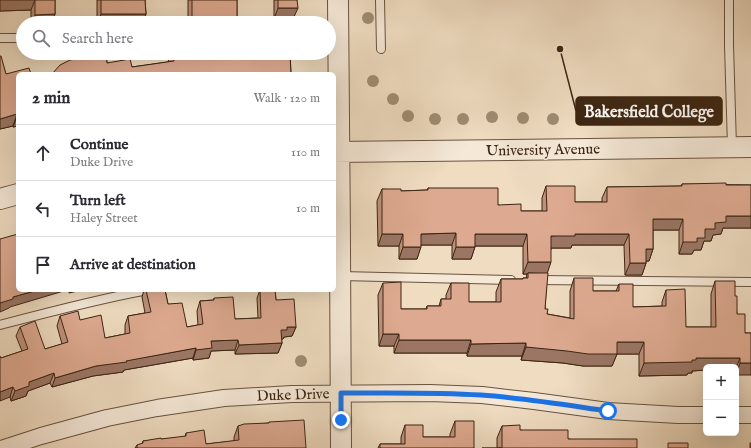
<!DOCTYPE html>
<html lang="en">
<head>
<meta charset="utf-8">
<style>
  body { margin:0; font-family:"IM FELL English",serif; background:#f2f2f3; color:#2b2b33 }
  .controls { position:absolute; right:12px; bottom:12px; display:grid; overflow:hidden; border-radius:6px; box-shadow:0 4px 16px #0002 }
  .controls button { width:36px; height:36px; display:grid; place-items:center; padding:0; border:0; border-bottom:1px solid #e1e1e2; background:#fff; color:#2b2b33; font:20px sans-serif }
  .stop { position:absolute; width:12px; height:12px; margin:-9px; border:3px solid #1a73e8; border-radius:50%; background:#fff }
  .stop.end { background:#1a73e8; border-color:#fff; box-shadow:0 1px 4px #0008 }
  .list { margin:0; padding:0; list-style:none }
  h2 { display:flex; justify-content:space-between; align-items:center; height:52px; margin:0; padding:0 16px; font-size:17px }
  h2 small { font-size:13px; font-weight:400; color:#7c7c81 }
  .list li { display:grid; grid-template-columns:26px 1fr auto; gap:12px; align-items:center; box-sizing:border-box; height:56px; padding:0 16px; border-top:1px solid #e1e1e2 }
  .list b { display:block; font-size:15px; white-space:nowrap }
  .list p { margin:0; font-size:13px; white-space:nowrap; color:#7c7c81 }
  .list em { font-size:13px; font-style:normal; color:#7c7c81 }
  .icon { flex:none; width:22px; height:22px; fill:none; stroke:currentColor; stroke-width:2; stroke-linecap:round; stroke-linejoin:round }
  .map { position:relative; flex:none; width:751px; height:448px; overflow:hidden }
  .search { position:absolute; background:#fff; box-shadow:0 4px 16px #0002; left:16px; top:16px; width:320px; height:44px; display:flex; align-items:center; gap:10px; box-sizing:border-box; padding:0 14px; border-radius:22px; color:#7c7c81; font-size:15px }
  .panel { position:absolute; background:#fff; box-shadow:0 4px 16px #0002; left:16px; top:72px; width:320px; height:220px; border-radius:6px }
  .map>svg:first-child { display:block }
</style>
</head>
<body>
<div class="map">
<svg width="751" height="448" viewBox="0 0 751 448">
  <rect width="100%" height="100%" fill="#efdcc1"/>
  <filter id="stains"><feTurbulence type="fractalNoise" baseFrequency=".005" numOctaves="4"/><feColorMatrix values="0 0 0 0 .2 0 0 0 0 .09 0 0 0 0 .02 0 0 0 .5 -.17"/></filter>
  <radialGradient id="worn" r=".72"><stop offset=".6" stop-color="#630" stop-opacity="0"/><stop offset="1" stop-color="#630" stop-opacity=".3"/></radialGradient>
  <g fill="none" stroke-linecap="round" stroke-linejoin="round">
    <defs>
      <path id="service" d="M380,0l1,49
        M729,0v45l3,102
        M0,38h23
        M341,276l170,4
        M537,280l214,2
        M0,325c49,-13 98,-26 148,-35"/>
      <path id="minor" d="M736,415h15
        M4,448l37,-12 66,-18 50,-10 67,-10 68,-4 138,-1 52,2 52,6 74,10 70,4h28"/>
      <path id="tertiary" d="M338,0c2,149 2,299 3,448
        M334,152l417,-5
        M0,199l18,-5"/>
    </defs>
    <use href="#service" stroke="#69533e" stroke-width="10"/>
    <use href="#minor" stroke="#69533e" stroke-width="18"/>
    <use href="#tertiary" stroke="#69533e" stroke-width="22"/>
    <use href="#service" stroke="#f5e8d7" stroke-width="8"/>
    <use href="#minor" stroke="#f5e8d7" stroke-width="16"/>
    <use href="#tertiary" stroke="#f5e8d7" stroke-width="20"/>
  </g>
  <g fill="#9f8c72">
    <circle cx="368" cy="18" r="6"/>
    <circle cx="373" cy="81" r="6"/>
    <circle cx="393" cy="99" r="6"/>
    <circle cx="408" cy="116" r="6"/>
    <circle cx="492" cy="117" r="6"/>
    <circle cx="523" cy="118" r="6"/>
    <circle cx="435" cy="119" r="6"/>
    <circle cx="463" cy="119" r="6"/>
    <circle cx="553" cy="119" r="6"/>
    <circle cx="301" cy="361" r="6"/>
  </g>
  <path fill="#be917c" stroke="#3c2512" d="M0,0h55v14l-3,9h-21v-13l-31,1z
    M97,0h48l1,14 -4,9h-45z
    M188,0h49v23h-49z
    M274,0h23l-4,19h-19z
    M82,53h24l1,10 25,4 36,-5 3,-9h119l1,21h-239l31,-16z
    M0,56l6,18h25l-13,52 -5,1v-1l-13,3z
    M682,184l69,1v43h-28l-2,6 -8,1 -2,6h-7l-3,9h-7l-2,4h-13v-24h-26v19l-4,12h-3v2l-4,12h-17l-1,-30h-52l-1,3h-20l-4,25 -2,36 2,5 23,4v-27l4,-13 19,13h23l3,-7 14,23 29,-1v-4l4,-12 20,37h25v-33l4,-13 20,15 2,18 8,19h6l-15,42v-8h-30v3l-14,1v2h-4l-1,2 -48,1v-22h-22l-5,12h-29l-20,-3 -42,-3 1,-4h-55v-3h-73v-7h-15l-1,-51 5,-12 18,26h25l1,-3h12l2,-7h5v-4l5,-12 18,19h27v-10l5,-13h22v-1h3l1,-4h-4v-28h-48l-4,13h-19v-14h-31l-4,14h-18v-13h-21l-1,-45 5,-12 19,2 26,-1 1,-2 70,17 23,6h21v-13l4,-12 29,16h27v-4l5,-11 74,-1z
    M144,290h21l3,14 19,23 11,-2 -1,-14 3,-10 14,-1v-2l21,21 23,-1 -1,-20 3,-8h15l1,10 20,27 -4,9 -8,1 -1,2h-2l1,4 -4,10 -43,1v-4l-24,1 -2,7 -16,2v-2l-69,12 -1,2 -30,4 -41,11 -2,-4 -22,8 -2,5 -15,5 -1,-4 -9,-39 21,-7 -6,-15 4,-9 25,22 17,-5 -5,-18 3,-10 20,4 25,18 20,-4v-9l3,-9 17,-3 -3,-16z
    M455,421l19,27h-96l2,-4h21v-7l4,-12 18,12h27v-3z
    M269,422l37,26h-171l2,-3 5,-1 1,-3 42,-4 1,-4 20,11 28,-3v-4l4,-11 31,-3z
    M502,426l18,4 48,9 69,9h-140v-10z"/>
  <path fill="#9b7665" stroke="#3c2512" d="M0,0h35l-4,10 -31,1z
    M278,8h20l-5,11h-19z
    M55,14l-3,9h-20l3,-8z
    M101,14h45l-4,9h-44z
    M17,114l-4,12 -13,3v-10z
    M17,116h1v10l-5,1z
    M726,216h25v12h-28l-2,6 -8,1 -2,6h-7l-3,9h-7l-2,4h-13l4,-12 14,-4 8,-9z
    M653,219h30l-4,11h-30z
    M456,233l-4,12h-33l2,-11z
    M382,234h21l-4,12h-21z
    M475,234h52l-4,12h-52z
    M575,234h54l-5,11h-52l-1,3h-24l4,-12z
    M403,247h18l-4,12h-18z
    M456,247h19l-4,12h-19z
    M646,249h7l-4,12h-7z
    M528,262h23l-4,12 -19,-1 -1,1h-4z
    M630,263h16l-4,12h-17z
    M38,290h29l-57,17 -1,1 -9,4v-9l13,-6z
    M69,290h13l-13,3z
    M287,327h9l-4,9 -8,1 -1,2h-5l3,-9z
    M383,334h16l-5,12h-15z
    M238,340l-3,10 -24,1 -2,7 -16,2 3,-10 15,-9z
    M399,340h72l-4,13h-73z
    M617,342h27l-5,12h-22l-5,12h-29l-20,-3 -42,-3 5,-13z
    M282,343l-4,10 -43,1 4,-9z
    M526,343l-4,13h-55l4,-12z
    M196,348l-3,10 -69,12 -1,2 -30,4 -41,11 3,-9 41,-12z
    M696,358h44l-4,10v-1h-30v3l-14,1v2h-4l-1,2 -48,1 5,-13z
    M740,363h11v12h-15z
    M54,373l-4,10 -22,8 -2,5 -15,5 4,-10 14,-9z
    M13,387l-3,10 -10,4v-9z"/>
  <path fill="#dda990" stroke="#3c2512" d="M35,0h20v14l-20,1z
    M101,0h44l1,14h-45z
    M192,0h45v23h-45z
    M278,0h19l1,8h-20z
    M88,53h18l1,10 23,-4 2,8 42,-6 -2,-8h118l1,21h-239l8,-9 10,-5 19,-3z
    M0,56h1l5,18 23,-6 2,6h-13v42h-1v-2l-17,5z
    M726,183v2h25v31h-25v6l-11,1v6h-10v9h-8v4h-14v-23h-30v30h-7v14h-16l-1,-29h-54v2h-24v26h-23l-1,-28h-52v13h-19v-14l-35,1v13h-18v-13h-21v-45h19v2l27,-1v-2h70v17l23,-1v7h26l-1,-25h29v16h32v-15l75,-1v-2z
    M18,234v56h20l-25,7v2l-13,4v-64z
    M528,273h20l-3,36h3l-1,5 27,5v-41h19v13h26v-7h14v23l33,-1v-16l19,-1 1,38h30l-1,-46h20v15h2v18h8v19h6v30h-11v-5h-44v2h-4v2l-48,1v-21h-27v12h-29l-21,-3 -41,-4v-4l-55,1v-4h-72v-6h-16v-51l18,-1v27h26v-3h14v-7h10v-16h18v19h32v-23h22v-1h5z
    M146,290h19l3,14 14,-1 5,24 16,-3 -3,-23 14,-1v-2l19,-1 2,22 26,-1 -1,-28h15l1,10 18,-1 2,28h-9v3h-6l1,13 -43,2 -1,-5 -27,1 1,7 -16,2v-2l-70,13 1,1 -31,4 -41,12 -1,-5 -25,9v4l-14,5 -2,-4 -13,5v-36l1,2 27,-9 -8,-22 15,-6 10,28 23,-7 -8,-26 18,-5 2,9 21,-5 4,23 25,-5 -2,-17 23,-4z
    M304,420l2,28h-169v-3l6,-2v-2l18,-3v1l25,-3v-3l18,-3 2,14 33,-4 -1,-14 6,-2 25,-1v-1z
    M455,421h19v27h-94v-4h25v-19h18v12h32z
    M520,425v5h48v9h69v9h-155h20v-22z
    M668,443h20v5h-20z
    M750,443h1v5h-1z"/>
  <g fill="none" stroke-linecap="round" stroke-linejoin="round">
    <path stroke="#1a73e8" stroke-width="5" d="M341,420v-27c47,0 93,-1 140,2 43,3 85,10 127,16"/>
  </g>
  <g text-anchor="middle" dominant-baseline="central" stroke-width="3" stroke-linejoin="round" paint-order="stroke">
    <g font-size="15" fill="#3c2512" stroke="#f5e8d7">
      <text transform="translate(543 150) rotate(-1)">University Avenue</text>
      <text transform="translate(293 395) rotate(-2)">Duke Drive</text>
    </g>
  </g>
  <path fill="none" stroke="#3c2512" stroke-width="1.5" d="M560 49L576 111"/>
  <circle fill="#3c2512" stroke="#f5e8d7" stroke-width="1.5" cx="560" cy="49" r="4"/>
  <rect fill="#3c2512" stroke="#3c2512" stroke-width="1.5" x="576" y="97" width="146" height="28" rx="4"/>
  <g font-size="16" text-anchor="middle" font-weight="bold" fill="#fff">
    <text x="649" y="117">Bakersfield College</text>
  </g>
  <rect width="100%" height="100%" filter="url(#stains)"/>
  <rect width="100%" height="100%" fill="url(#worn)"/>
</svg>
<div class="controls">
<button>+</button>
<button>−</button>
</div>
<div class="stop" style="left:608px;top:411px"></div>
<div class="stop end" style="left:341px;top:420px"></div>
<div class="search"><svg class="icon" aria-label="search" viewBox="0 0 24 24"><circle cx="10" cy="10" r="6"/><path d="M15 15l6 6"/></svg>Search here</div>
<section class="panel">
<h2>2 min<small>Walk · 120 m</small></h2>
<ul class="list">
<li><svg class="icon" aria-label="ahead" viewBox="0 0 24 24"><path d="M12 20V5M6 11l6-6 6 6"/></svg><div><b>Continue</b><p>Duke Drive</p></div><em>110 m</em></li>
<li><svg class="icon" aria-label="left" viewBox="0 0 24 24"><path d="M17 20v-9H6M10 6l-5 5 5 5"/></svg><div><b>Turn left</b><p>Haley Street</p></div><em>10 m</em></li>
<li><svg class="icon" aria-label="arrive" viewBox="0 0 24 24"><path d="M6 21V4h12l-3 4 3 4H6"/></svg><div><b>Arrive at destination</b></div></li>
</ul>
</section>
</div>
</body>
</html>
